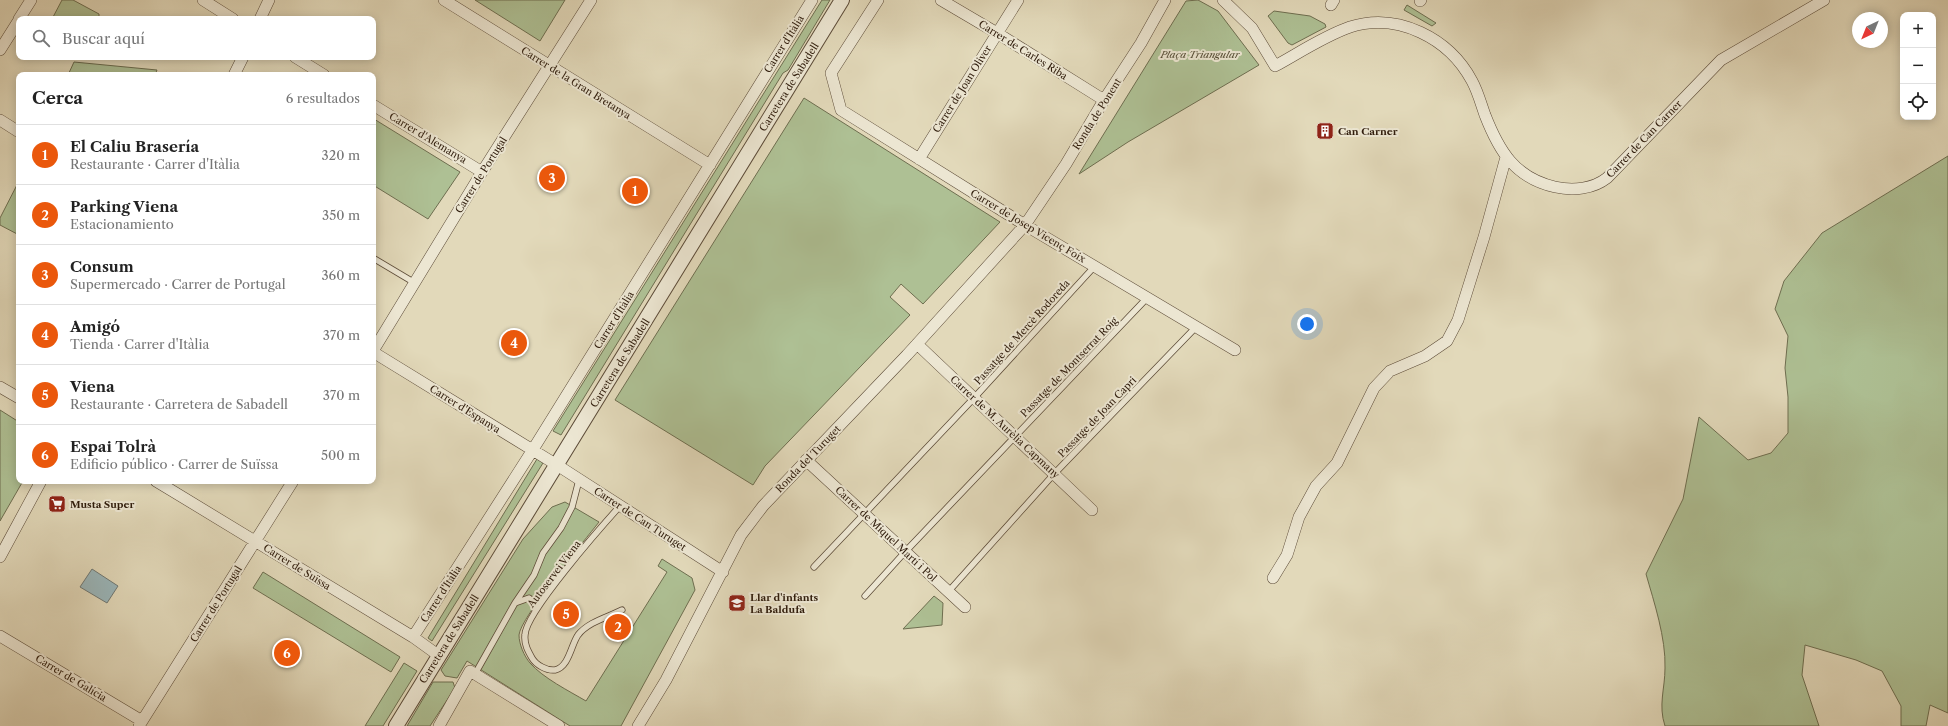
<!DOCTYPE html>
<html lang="es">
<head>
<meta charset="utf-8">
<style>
  body { margin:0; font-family:"Libre Caslon Text",serif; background:#f6f6f6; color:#222 }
  .controls { position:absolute; right:12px; top:12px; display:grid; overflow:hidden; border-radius:8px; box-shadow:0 2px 10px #0003 }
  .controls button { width:36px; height:36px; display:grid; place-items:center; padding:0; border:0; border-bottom:1px solid #e0e0e0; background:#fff; color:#222; font:20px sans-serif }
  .compass { position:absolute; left:1852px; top:12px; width:36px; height:36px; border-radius:50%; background:#fff; box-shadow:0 2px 10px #0003; rotate:223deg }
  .you { position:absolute; left:1307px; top:324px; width:14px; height:14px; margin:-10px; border:3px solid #fff; border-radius:50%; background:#1a73e8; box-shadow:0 0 0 6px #1a73e833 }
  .badge { display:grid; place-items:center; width:26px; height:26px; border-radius:50%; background:#ea580c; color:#fff; font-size:13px; font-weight:700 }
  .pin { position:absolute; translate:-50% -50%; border:2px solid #fff; box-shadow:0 1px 4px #0006 }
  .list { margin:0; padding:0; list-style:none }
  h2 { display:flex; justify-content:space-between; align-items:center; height:52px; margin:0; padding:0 16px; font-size:17px }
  h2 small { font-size:13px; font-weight:400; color:#767676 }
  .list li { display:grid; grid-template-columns:26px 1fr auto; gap:12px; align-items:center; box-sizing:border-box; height:60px; padding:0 16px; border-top:1px solid #e0e0e0 }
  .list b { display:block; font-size:15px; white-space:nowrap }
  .list p { margin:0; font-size:13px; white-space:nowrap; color:#767676 }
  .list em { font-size:13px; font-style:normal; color:#767676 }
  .icon { flex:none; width:22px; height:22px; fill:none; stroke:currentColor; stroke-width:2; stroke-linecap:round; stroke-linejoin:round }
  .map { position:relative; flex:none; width:1948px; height:726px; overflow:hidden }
  .search { position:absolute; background:#fff; box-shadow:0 2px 10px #0003; left:16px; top:16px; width:360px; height:44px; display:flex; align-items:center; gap:10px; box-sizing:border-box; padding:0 14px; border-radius:8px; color:#767676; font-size:15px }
  .panel { position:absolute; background:#fff; box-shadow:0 2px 10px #0003; left:16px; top:72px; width:360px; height:412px; border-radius:8px }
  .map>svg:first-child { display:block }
</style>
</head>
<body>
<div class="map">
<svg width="1948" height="726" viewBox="0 0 1948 726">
  <rect width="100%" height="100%" fill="#e2d9ba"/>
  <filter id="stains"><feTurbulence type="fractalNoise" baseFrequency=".005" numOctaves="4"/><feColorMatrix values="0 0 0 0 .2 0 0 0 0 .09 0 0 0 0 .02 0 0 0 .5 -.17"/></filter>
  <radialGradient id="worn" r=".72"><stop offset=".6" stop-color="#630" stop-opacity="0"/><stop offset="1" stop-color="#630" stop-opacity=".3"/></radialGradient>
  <path fill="#aec094" stroke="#6e6e50" d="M62,0h11l26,14v5h-47z
    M475,0h90l-25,41z
    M822,0h8l-42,70 -5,3 -222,362 -8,-4z
    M1198,0l20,11 41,54 -131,77 -49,32 107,-173z
    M1407,5l29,18 -4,3 -28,-16z
    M1274,11l36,5 15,8 1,3 -34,18 -4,-2 -20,-27z
    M74,62l83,8 -2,5h-87z
    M804,98l196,124 -77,82 -22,-20 -11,13 20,18 -145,151 -12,19 -138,-85z
    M374,119l86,53 -32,47 -55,-34z
    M1948,156v557l-18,-8 -4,21h-25v-20l-19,-35 -26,-11 -51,-15 -3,30 17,51h-154c-7,-21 0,-37 0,-58 1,-30 -11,-66 -19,-94l37,-75 16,-82 49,43 23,-7 17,-20v-36l-3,-29 3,-32 -13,-27 9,-28 38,-48z
    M19,181v54l-19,-10v-7z
    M0,410l19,12v59h4l-23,40z
    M537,459l6,4 -111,178 -4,-3z
    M565,502l34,20c-14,18 -79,96 -80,113 0,9 5,21 11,28 13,15 39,28 56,38l81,-129 -9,-6 4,-7 30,19 3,12 -74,136h-51l-103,-65 -10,17 -12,-2 -4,-6 82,-131 29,-32z
    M263,572l137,85 -9,15 -138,-84z
    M934,596l9,7 -1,22 -39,4z
    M404,663l13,8 -34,55h-18z
    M433,682h20l2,6 -25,38h-23z"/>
  <path fill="#9bb7bb" stroke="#707975" d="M92,569l26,17 -11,17 -27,-16z"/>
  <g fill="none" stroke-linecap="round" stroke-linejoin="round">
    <defs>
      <path id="service" d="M373,258l42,25
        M620,506c-18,20 -95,107 -95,129 -1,9 3,16 7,23 4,7 15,13 23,12 14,-3 16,-25 23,-35 10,-13 30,-18 44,-25
        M814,567l160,-169 120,-131
        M948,592l106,-118 142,-147
        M865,596l40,-44 242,-254
        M536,604l-7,-6 -14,5 19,-28 9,-22 18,-25 11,-21 7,-27
        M475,674l40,-71"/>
      <path id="minor" d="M203,0l30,19
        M444,0l266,165
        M878,0l-47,73 10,37 184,115 210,125
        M941,0l56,33 107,67
        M1223,0l29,28 23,38c24,-13 49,-30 75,-39 48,-15 99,11 122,54 6,11 9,23 13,34 14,36 30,63 70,72 18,4 38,2 52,-9l114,-118 103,-60
        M1420,1l1,-1
        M1331,5l3,-5
        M19,19l12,-19
        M260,19l9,-19
        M0,50l19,-30
        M295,57l29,18
        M234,75l9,-18
        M373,105l109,67
        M0,120l19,12
        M919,159l99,-159
        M917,344l175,166
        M373,351l109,-179 109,-172
        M373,352l184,113 166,107
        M0,387l19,11
        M806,460l159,147
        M156,481l257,156 25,18
        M0,557l41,-76
        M1273,578l14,-23 12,-38 17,-31 21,-23 37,-75 16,-17 35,-15 22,-15 11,-21 26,-83 22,-80
        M0,636l142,85
        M413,637l119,-186 280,-451
        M139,726l154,-245
        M439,726l31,-55 89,55
        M638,726l28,-46 75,-145 22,-29 144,-151 118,-130 41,-61 38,-64 37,-57 24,-43"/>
      <path id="tertiary" d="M396,726l446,-726"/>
    </defs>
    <use href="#service" stroke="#5c4b38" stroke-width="7"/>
    <use href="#minor" stroke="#5c4b38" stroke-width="12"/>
    <use href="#tertiary" stroke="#5c4b38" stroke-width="16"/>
    <use href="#service" stroke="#ece6d2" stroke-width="5.5"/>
    <use href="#minor" stroke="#ece6d2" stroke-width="11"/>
    <use href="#tertiary" stroke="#ece6d2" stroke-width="14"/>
  </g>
  <defs>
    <symbol id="building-square" viewBox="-11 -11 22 22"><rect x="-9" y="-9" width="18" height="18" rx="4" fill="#8f2418" stroke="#ece6d2"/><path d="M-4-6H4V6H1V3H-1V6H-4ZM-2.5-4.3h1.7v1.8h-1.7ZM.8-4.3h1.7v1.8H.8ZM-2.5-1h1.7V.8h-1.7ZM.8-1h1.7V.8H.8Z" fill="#fff"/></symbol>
    <symbol id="supermarket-square" viewBox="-11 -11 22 22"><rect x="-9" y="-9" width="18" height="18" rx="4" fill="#8f2418" stroke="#ece6d2"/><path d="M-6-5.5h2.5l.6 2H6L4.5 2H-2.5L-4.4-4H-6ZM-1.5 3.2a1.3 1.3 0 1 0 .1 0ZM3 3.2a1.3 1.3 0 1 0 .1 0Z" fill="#fff"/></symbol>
    <symbol id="school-square" viewBox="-11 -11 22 22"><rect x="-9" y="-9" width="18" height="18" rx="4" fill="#8f2418" stroke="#ece6d2"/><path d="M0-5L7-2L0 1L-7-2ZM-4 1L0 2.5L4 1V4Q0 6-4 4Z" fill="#fff"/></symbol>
  </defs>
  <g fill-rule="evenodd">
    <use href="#building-square" x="1315" y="121" width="20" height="20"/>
    <use href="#supermarket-square" x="47" y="494" width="20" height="20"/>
    <use href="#school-square" x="727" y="593" width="20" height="20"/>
  </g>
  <g text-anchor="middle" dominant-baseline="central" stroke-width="4" stroke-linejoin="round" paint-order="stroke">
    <g font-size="10" fill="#2f1c0c" stroke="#ece6d2">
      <text transform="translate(784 44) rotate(-58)">Carrer d'Itàlia</text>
      <text transform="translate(1023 50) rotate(32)">Carrer de Carles Riba</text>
      <text transform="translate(576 83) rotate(32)">Carrer de la Gran Bretanya</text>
      <text transform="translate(789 87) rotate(-58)">Carretera de Sabadell</text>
      <text transform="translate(962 89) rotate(-58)">Carrer de Joan Oliver</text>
      <text transform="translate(1097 114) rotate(-58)">Ronda de Ponent</text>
      <text transform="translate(428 138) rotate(31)">Carrer d'Alemanya</text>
      <text transform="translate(1644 139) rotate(-46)">Carrer de Can Carner</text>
      <text transform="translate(481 175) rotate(-58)">Carrer de Portugal</text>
      <text transform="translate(1028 226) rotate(31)">Carrer de Josep Vicenç Foix</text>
      <text transform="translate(614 320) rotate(-58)">Carrer d'Itàlia</text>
      <text transform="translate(1022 332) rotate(-48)">Passatge de Mercè Rodoreda</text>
      <text transform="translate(620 363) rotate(-58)">Carretera de Sabadell</text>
      <text transform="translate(1069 367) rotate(-46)">Passatge de Montserrat Roig</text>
      <text transform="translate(465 409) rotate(32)">Carrer d'Espanya</text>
      <text transform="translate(1097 417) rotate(-46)">Passatge de Joan Capri</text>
      <text transform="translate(1005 427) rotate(43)">Carrer de M. Aurèlia Capmany</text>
      <text transform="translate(808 459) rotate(-46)">Ronda del Turuget</text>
      <text transform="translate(640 519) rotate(33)">Carrer de Can Turuget</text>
      <text transform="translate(886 534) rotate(43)">Carrer de Miquel Martí i Pol</text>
      <text transform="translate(297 567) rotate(32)">Carrer de Suïssa</text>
      <text transform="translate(554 574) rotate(-53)">Autoservei Viena</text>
      <text transform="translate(441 594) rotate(-57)">Carrer d'Itàlia</text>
      <text transform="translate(216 604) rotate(-58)">Carrer de Portugal</text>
      <text transform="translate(449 639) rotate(-58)">Carretera de Sabadell</text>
      <text transform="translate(71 678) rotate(31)">Carrer de Galícia</text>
    </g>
    <g font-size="10" font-style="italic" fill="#554d35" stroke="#ece6d2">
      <text x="1200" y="54">Plaça Triangular</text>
    </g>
    <g font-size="10" font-weight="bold" fill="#2f1c0c" stroke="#ece6d2" text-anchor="start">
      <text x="1338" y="131">Can Carner</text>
      <text x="70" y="504">Musta Super</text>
      <text x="750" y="597">Llar d'infants<tspan x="750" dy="12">La Baldufa</tspan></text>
    </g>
  </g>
  <rect width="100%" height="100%" filter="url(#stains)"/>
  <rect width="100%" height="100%" fill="url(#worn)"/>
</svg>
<div class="controls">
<button>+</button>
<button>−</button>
<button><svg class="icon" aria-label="locate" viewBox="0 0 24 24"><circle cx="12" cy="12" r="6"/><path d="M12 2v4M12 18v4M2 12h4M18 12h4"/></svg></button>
</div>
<svg class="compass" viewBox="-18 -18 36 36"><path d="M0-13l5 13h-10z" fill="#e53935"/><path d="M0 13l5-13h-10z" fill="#767676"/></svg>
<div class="you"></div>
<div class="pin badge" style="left:635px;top:191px">1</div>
<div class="pin badge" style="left:618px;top:627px">2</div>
<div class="pin badge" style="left:552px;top:178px">3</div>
<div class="pin badge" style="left:514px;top:343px">4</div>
<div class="pin badge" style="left:566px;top:614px">5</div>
<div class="pin badge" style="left:287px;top:653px">6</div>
<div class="search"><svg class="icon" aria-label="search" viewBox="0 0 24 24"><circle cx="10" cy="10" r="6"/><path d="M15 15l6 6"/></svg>Buscar aquí</div>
<section class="panel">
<h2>Cerca<small>6 resultados</small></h2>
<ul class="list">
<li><span class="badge">1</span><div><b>El Caliu Brasería</b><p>Restaurante · Carrer d'Itàlia</p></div><em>320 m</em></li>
<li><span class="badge">2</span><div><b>Parking Viena</b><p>Estacionamiento</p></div><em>350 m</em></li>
<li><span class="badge">3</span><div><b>Consum</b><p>Supermercado · Carrer de Portugal</p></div><em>360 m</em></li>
<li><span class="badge">4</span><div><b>Amigó</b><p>Tienda · Carrer d'Itàlia</p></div><em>370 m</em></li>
<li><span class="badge">5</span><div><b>Viena</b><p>Restaurante · Carretera de Sabadell</p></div><em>370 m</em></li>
<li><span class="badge">6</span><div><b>Espai Tolrà</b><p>Edificio público · Carrer de Suïssa</p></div><em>500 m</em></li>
</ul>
</section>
</div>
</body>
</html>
